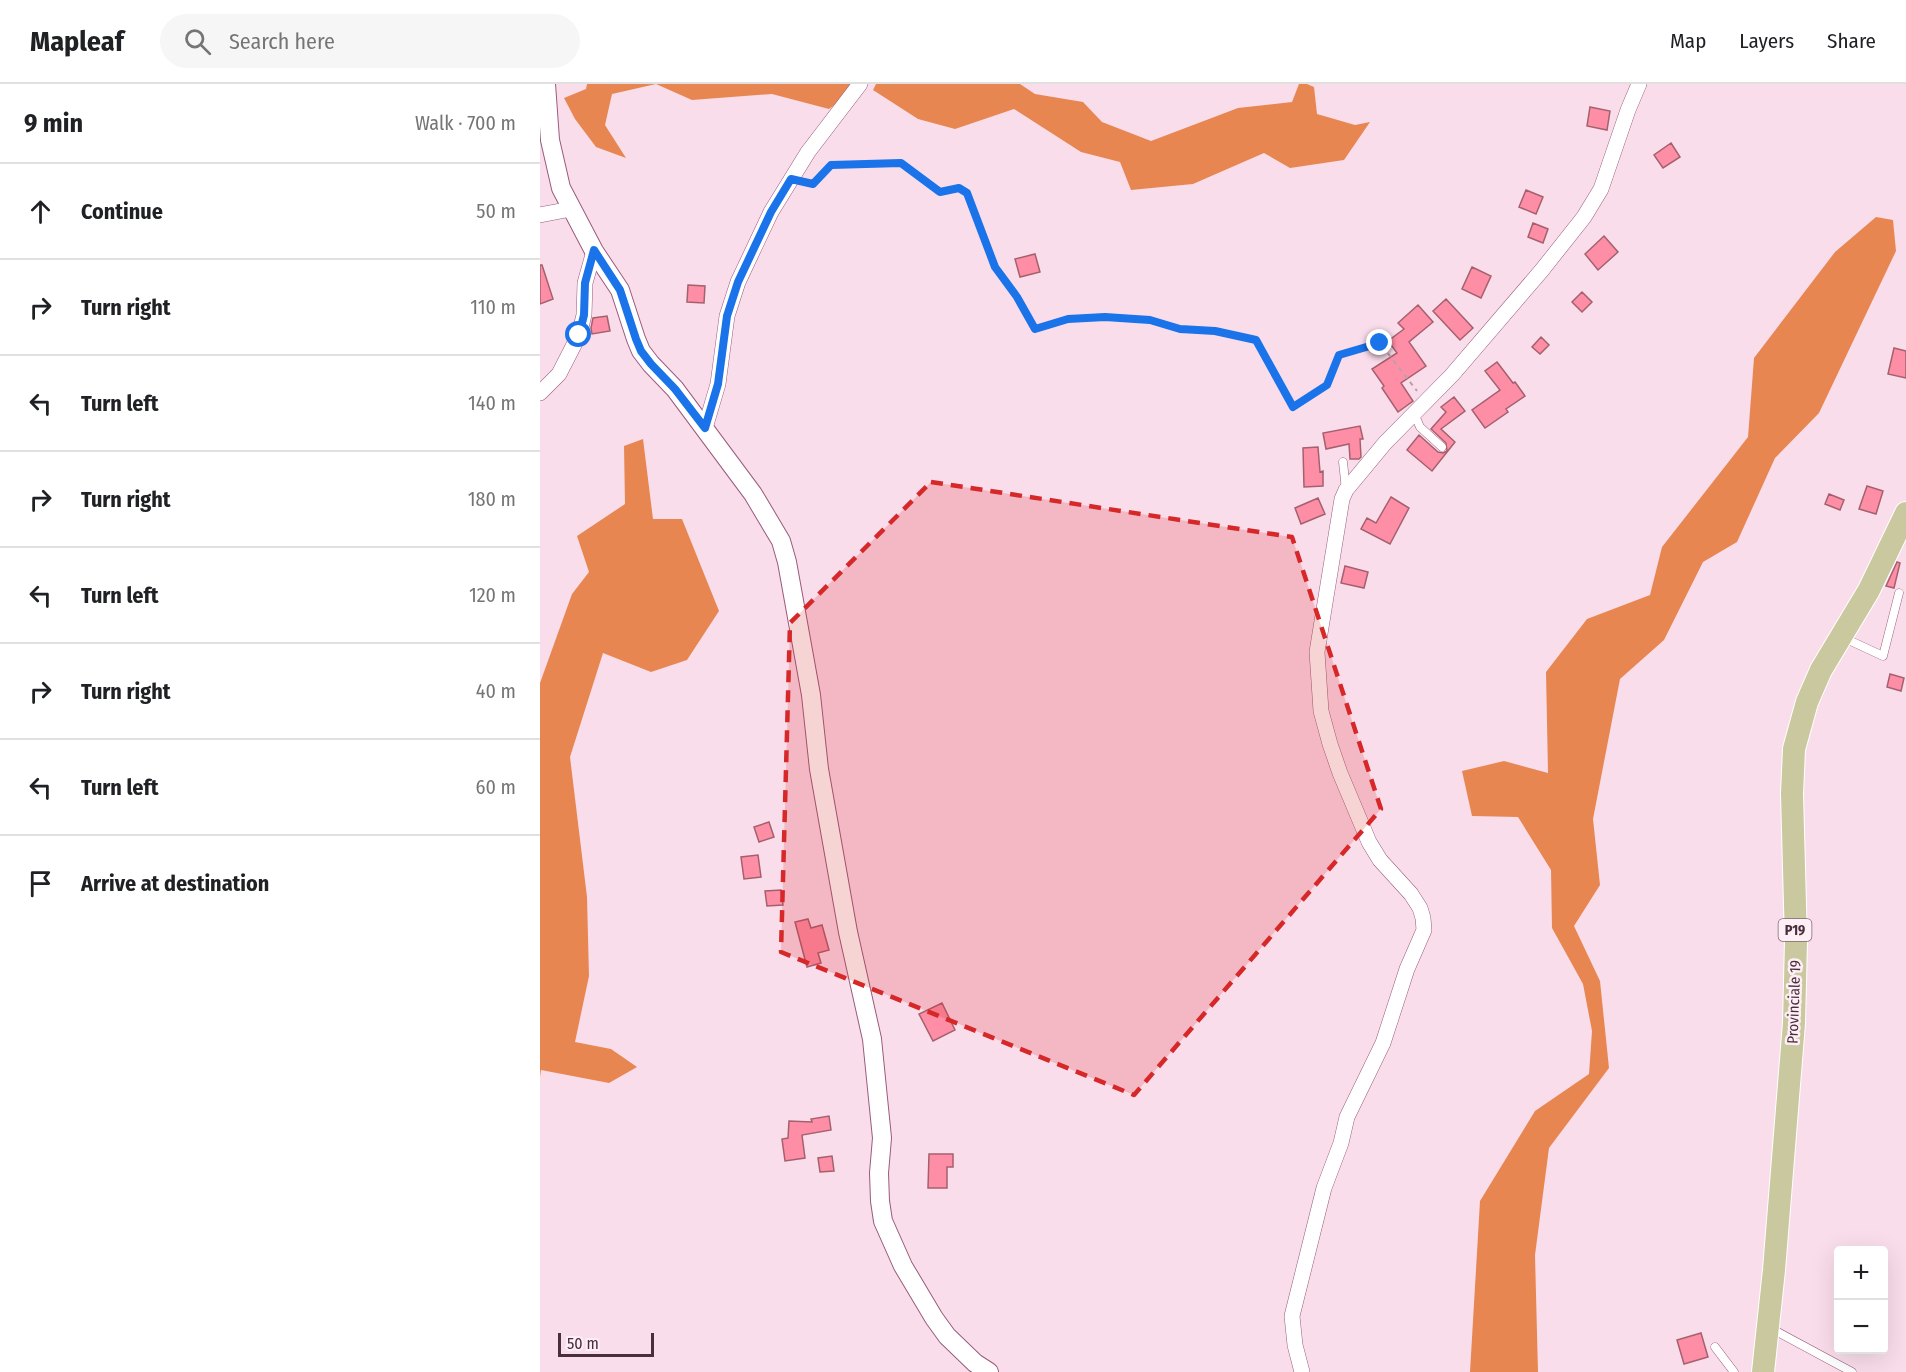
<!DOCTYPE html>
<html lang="en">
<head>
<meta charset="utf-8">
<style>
  body { margin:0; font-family:"Fira Sans Condensed",sans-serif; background:#f6f6f6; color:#202124 }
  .controls { position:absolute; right:18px; bottom:18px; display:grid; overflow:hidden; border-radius:6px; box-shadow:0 6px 24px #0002 }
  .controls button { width:54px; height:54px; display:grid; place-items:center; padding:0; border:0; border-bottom:2px solid #e0e0e0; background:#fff; color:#202124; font:30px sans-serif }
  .scale { position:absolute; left:18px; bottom:15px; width:96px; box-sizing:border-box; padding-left:6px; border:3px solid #492e3c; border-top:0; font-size:16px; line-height:21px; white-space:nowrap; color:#492e3c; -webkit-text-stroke:4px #feeff6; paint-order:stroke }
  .stop { position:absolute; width:18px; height:18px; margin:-14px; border:4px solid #1a73e8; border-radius:50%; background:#fff }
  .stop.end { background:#1a73e8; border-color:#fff; box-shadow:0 2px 6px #0008 }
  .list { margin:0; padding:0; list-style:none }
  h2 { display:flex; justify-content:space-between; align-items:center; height:78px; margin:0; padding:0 24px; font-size:26px }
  h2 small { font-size:20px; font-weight:400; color:#757577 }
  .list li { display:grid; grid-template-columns:39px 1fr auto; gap:18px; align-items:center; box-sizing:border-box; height:96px; padding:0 24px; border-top:2px solid #e0e0e0 }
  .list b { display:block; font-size:22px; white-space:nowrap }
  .list em { font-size:20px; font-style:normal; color:#757577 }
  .icon { flex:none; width:33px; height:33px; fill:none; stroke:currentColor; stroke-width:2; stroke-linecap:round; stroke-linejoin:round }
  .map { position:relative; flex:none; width:1366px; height:1288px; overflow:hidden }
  header { display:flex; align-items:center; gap:36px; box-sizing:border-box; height:84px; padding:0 30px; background:#fff; border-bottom:2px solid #e0e0e0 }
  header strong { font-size:28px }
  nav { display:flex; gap:33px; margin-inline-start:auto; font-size:21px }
  .search { width:420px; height:54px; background:#f6f6f6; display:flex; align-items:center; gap:15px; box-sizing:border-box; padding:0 21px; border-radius:33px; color:#757577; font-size:22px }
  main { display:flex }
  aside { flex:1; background:#fff }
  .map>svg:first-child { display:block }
</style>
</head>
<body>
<header>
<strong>Mapleaf</strong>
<div class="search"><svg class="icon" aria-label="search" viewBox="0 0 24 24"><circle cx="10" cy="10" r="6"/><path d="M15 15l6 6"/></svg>Search here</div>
<nav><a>Map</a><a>Layers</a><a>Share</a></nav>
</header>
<main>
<aside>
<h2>9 min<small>Walk · 700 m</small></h2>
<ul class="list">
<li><svg class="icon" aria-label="ahead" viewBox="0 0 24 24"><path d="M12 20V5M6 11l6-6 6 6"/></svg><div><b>Continue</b></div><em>50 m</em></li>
<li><svg class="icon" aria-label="right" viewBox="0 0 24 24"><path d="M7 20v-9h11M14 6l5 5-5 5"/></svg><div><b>Turn right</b></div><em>110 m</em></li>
<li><svg class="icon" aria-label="left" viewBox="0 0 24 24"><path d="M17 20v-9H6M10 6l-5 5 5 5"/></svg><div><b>Turn left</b></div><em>140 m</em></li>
<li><svg class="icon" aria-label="right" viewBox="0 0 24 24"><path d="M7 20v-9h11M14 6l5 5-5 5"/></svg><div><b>Turn right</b></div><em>180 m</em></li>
<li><svg class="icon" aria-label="left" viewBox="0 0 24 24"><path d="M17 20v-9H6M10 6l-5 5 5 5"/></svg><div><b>Turn left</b></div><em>120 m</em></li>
<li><svg class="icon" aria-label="right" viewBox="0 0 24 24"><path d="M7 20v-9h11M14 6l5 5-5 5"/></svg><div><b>Turn right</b></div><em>40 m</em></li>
<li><svg class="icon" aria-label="left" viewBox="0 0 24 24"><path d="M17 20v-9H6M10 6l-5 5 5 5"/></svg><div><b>Turn left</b></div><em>60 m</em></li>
<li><svg class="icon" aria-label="arrive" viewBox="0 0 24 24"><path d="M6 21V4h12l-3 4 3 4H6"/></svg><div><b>Arrive at destination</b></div></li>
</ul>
</aside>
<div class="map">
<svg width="1366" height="1288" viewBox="0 0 1366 1288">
  <rect width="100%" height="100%" fill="#faddeb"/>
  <path fill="#e88652" d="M47,0h269l-2,7 -25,18 -57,-15 -80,6 -36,-16 -44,10 -7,31 21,33 -30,-11 -21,-28 -11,-21 22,-9z
    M336,0h144l15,10 48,8 19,20 49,19 87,-33 54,-6 7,-18h8l7,3 3,27 38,11 15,-3 -26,38 -54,8 -26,-15 -71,31 -62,6 -11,-28 -39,-10 -67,-43 -59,20 -37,-10 -45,-29z
    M1336,133l17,3 3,31 -77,162 -44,45 -38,84 -34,20 -39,78 -44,39 -27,140 7,66 -26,41 26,55 9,87 -60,80 -14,107 3,117h-68l10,-171 55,-90 54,-37 3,-43 -9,-47 -31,-56 -1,-58 -33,-53 -46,-1 -10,-45 42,-10 44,12 -2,-101 41,-53 63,-24 12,-48 86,-110 6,-79 81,-106z
    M103,355l10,80h29l37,92 -32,49 -36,12 -48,-19 -33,104 17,140 2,79 -14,66 36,7 26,18 -28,16 -68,-13 -1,7v-394l32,-89 17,-22 -12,-36 48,-32 -1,-58z"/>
  <path fill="#fe8ea5" stroke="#a5606e" stroke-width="1.5" d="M1050,23l20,4 -3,19 -20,-4z
    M1131,59l9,14 -17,11 -9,-13z
    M986,106l17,7 -7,17 -17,-7z
    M993,139l15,6 -5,14 -15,-6z
    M1064,152l14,16 -20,18 -13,-16z
    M495,170l5,18 -20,5 -5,-18z
    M0,181h2l11,34 -13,5z
    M932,183l19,9 -10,22 -19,-9z
    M148,201l17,1 -1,17 -17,-1z
    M1042,208l10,10 -10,10 -10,-10z
    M906,215l27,29 -13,12 -27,-29z
    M878,221l15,17 -24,20 17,24 -25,17 12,18 -15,11 -16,-24 2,-2 -12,-17 25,-16 -9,-12 16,-12 -6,-6z
    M67,232l3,15 -18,3 -1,-6 2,-10z
    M1001,253l8,8 -9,9 -8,-7z
    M1354,264l12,3v27l-18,-4z
    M957,278l16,21 2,-1 10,14 -19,13 2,3 -23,16 -13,-18 28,-20 -15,-19z
    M914,313l11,14 -24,18 14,13 -23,29 -25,-21 12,-15 19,17 5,1 4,-2 -1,-8 -15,-14 15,-17 -5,-5z
    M820,342l3,13h-3l1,18 -2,2h-9l-1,-15 -23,5 -3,-16z
    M778,363l2,25 3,-1v15l-19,1 -1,-39z
    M1327,402l16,5 -7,23 -17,-5z
    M1289,410l15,6 -4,10 -15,-6z
    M851,413l18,11 -19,36 -29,-15 6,-11 9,5z
    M778,414l7,16 -24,10 -6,-16z
    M1357,478l3,1 -6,25 -8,-2z
    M805,482l23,6 -4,16 -23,-5z
    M1350,590l14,4 -3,13 -14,-4z
    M229,738l5,15 -15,5 -5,-15z
    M218,771l3,22 -17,2 -3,-22z
    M241,806l2,15 -16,1 -2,-15z
    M268,835l3,9 11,-3 7,25 -11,3 3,10 -14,4 -12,-45z
    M402,919l13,27 -22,11 -14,-27z
    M289,1032l2,14 -29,5 3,23 -20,3 -3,-22 6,-1 1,-17 23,1 -1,-3z
    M389,1070h24v13h-6v21h-19z
    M292,1072l2,15 -14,1 -2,-14z
    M1161,1249l7,24 -24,7 -7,-24z"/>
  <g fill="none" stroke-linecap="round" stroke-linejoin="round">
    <defs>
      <path id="service" d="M874,329l6,14 22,20
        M803,378l3,28
        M1302,553l41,19 16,-63
        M1232,1245l80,43
        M1175,1263l19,25"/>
      <path id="minor" d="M0,131l31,-6
        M0,309l19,-19 20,-39 5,-20 1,-32 9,-32
        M165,344l13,-44 9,-68 11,-34 33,-70 37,-60 52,-68
        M762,1288l-7,-27 -3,-29 32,-128 17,-45 6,-26 36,-74 24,-74 17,-39 -1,-12 -3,-10 -9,-14 -31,-34 -11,-18 -29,-69 -10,-29 -9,-33 -4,-59 25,-153 4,-9 39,-47 67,-68 90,-105 42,-53 17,-28 27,-79 11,-26"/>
      <path id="tertiary" d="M6,0l4,56 11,48 33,63 26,39 16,49 5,12 10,13 24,25 78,105 28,47 6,21 24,133 8,74 29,163 24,107 10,99 -3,35 1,28 3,20 20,45 31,52 13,18 28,27 14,9"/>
      <path id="primary" d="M1223,1288l11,-102 20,-247 2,-82 -4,-147 2,-45 13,-47 14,-32 48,-80 37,-77"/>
    </defs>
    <use href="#service" stroke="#995b7c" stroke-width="9"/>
    <use href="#minor" stroke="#995b7c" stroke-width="16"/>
    <use href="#tertiary" stroke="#995b7c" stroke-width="20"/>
    <use href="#primary" stroke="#fff" stroke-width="24"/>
    <path stroke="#bc9fad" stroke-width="2" stroke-dasharray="4.5 4.5" stroke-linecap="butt" d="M265,98l8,2 18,-19 70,-2 39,29 19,-4 8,5 28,74 22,30 18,32 33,-10 37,-2 45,3 30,9 35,2 41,9 37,67 34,-22 12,-30 41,-12 37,48"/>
    <use href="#service" stroke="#fff" stroke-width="8"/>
    <use href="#minor" stroke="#fff" stroke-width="15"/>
    <use href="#tertiary" stroke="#fff" stroke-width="18"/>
    <use href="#primary" stroke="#cac89e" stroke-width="22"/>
  </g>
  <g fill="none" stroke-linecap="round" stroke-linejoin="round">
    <path stroke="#1a73e8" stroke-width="8" d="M39,251l5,-20 1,-32 9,-33 26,40 16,49 5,12 10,13 24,25 30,39 13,-44 9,-68 11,-34 33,-70 20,-33 22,5 18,-19 70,-2 39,29 19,-4 8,5 28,74 22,30 18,32 33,-10 37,-2 45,3 30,9 35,2 41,9 37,67 34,-22 12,-30 41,-12"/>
  </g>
  <path fill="#d62828" fill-opacity="0.2" stroke="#d62828" stroke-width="4.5" stroke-dasharray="12 8" stroke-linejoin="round" d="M391,398l361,55 89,272 -247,286 -353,-143 9,-329z"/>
  <g text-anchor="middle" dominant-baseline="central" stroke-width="5" stroke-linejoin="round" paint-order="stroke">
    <rect fill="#feeff6" stroke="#7f6874" stroke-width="1.5" x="1238.5" y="835" width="33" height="22" rx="4.5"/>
    <g font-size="14" font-weight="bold" fill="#492e3c">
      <text x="1255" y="846">P19</text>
    </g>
    <g font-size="15" fill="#492e3c" stroke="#feeff6">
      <text transform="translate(1254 918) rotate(-88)">Provinciale 19</text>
    </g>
  </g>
</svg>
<div class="controls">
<button>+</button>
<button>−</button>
</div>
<div class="scale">50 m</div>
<div class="stop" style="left:39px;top:251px"></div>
<div class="stop end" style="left:840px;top:259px"></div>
</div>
</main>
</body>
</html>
